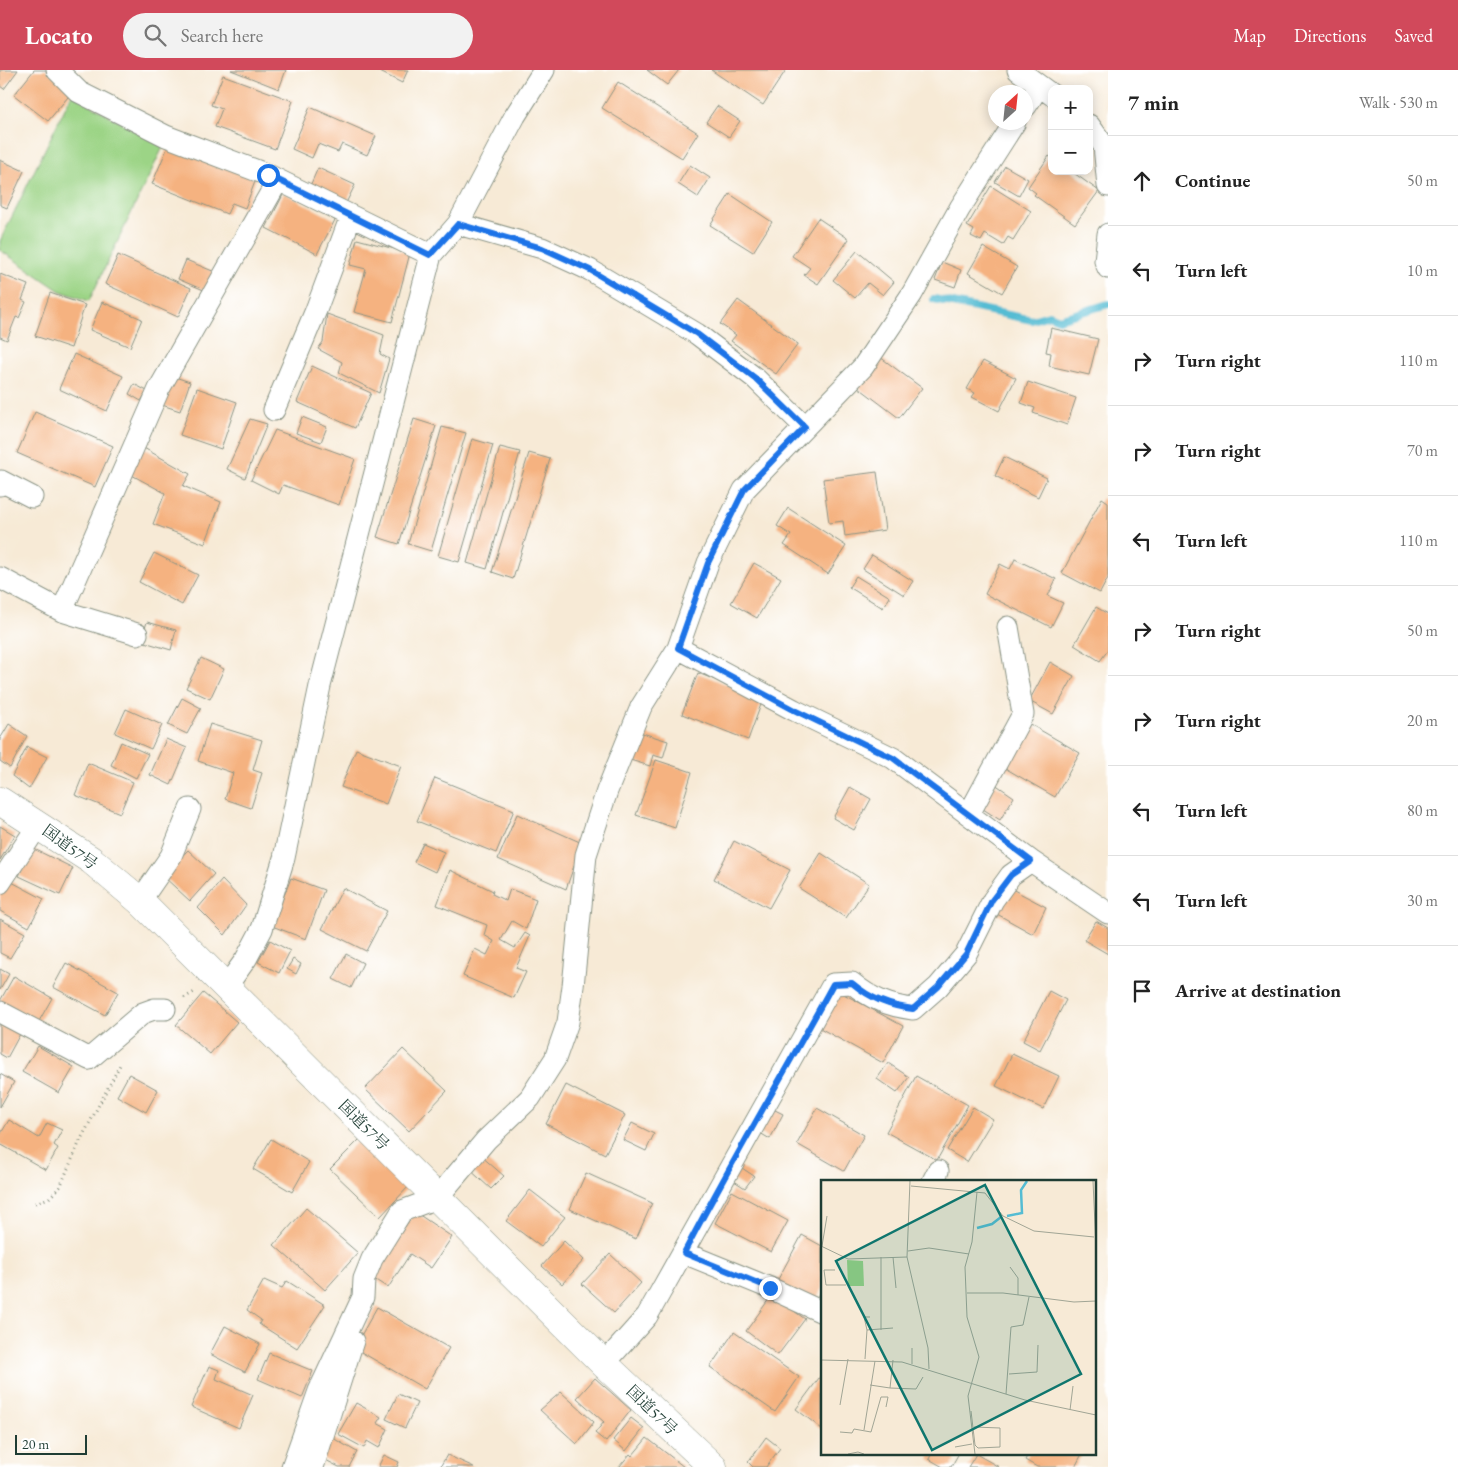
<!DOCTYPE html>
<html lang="en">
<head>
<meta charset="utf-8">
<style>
  body { margin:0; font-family:"EB Garamond","Noto Serif JP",serif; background:#f2f2f2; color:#222 }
  .controls { position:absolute; right:15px; top:15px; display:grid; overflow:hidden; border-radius:10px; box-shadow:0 2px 12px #0003 }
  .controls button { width:45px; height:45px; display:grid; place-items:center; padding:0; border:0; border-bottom:1px solid #e0e0e0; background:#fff; color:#222; font:25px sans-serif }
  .compass { position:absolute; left:988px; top:15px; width:45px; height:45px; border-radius:50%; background:#fff; box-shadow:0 2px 12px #0003; rotate:27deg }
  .scale { position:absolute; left:15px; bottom:12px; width:72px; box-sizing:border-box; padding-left:5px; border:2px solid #1f3d34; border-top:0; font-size:14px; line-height:18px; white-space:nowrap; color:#1f3d34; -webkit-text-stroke:4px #fff; paint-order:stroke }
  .stop { position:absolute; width:15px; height:15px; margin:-11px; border:4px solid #1a73e8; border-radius:50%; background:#fff }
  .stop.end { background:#1a73e8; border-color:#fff; box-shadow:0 1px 5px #0008 }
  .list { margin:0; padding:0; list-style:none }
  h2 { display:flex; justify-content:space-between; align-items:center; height:65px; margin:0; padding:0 20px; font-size:21px }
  h2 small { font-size:16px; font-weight:400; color:#767676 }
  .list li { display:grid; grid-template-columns:32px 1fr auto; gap:15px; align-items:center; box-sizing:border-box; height:90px; padding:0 20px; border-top:1px solid #e0e0e0 }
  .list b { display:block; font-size:19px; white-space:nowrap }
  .list em { font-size:16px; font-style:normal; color:#767676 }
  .icon { flex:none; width:28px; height:28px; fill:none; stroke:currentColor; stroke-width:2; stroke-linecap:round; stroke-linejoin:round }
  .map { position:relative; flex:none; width:1108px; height:1397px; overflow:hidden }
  header { display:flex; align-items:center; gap:30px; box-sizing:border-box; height:70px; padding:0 25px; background:#d1495b; color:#fff }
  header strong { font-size:24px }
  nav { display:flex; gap:28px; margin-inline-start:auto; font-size:18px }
  .search { width:350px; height:45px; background:#f2f2f2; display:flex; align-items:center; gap:12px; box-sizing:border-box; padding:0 18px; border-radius:28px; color:#767676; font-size:19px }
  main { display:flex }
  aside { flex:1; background:#fff }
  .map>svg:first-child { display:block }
</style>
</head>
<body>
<header>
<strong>Locato</strong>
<div class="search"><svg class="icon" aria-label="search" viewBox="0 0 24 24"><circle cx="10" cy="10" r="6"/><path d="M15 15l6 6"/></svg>Search here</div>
<nav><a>Map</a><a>Directions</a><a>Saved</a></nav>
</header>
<main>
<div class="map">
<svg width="1108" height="1397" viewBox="0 0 1108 1397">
  <rect width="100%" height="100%" fill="#fff"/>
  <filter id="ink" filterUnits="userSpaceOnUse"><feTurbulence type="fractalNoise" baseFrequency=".02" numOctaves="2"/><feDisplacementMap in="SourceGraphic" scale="10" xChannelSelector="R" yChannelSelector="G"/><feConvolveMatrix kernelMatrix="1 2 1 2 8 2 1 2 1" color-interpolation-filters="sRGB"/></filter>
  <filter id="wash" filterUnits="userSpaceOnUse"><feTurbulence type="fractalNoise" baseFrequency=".0096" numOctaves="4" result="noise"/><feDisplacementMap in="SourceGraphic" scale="20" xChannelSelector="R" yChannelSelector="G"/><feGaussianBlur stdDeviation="1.12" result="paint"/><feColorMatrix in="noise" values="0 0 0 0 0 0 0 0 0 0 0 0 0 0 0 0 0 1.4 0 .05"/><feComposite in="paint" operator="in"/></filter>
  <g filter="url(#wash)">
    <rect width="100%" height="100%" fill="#f7ead6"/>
    <path fill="#9cd486" stroke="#5e885d" d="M72,24l91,53 -74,154 -29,-10 -60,-41v-9z"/>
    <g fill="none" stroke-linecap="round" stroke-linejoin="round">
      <path stroke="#55bcd3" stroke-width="8" d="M934,229l98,21 17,-5 10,4 49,-15"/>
    </g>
    <g id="blocks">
      <path fill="#f5b280" d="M0,0h18l-14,19 -4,-3z
        M34,0h12l27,21 -25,30 -34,-26z
        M231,0h55l-7,19z
        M376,0h32l-6,13z
        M647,0h32l-12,15z
        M711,0h75l-23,35z
        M223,5l70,26 -18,48 -60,-22 7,-18 -11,-4z
        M618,12l80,51 -16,25 -80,-50z
        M717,36l23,15 -11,16 -23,-15z
        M310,37l66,29 -9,19 -25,-11 -4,8 -20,-8 -6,14 -20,-9z
        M169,74l87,35 -11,29 -13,-5 -5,11 -75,-30z
        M1049,86l3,2v13h19l28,20 -24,33 -41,-29 2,-2 -8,-6z
        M0,90l24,11 -17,37 -7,-3z
        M690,95l20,13 -12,19 -20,-13z
        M1005,96l23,13 -9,17 -24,-14z
        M318,98l37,17 -9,18 -36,-17z
        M991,116l40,25 -18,29 -5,-3 -5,8 -18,-11 -4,7 -10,-5 3,-6 -7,-4z
        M284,123l51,27 -18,34 -51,-26z
        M730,124l42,28 -19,30 -43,-27z
        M818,148l31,21 -31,45 -14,-9 6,-7 -18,-12z
        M357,169l53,14 -18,69 -38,-10 12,-43 -16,-4z
        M983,177l34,20 -15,26 -34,-20z
        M857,181l37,31 -11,13 -15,-12 -13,15 -22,-18z
        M118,185l73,33 -13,29 -73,-33z
        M186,190l29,12 -9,19 -28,-12z
        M942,192l19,8 -6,17 -20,-7z
        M0,204l28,11 -6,15 4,2 -7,16 -3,-1 -9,23 -7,-3z
        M50,223l35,12 -14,43 -36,-12z
        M738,230l60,44 -22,30 -45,-33 5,-6 -16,-11z
        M102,232l40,17 -12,28 -40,-17z
        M327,244l57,21 -4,19 9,5 -10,34 -40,-20 3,-11 -24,-13 5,-7z
        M1051,258l47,11 -9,36 -40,-9 2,-13 -5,-1z
        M74,284l49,22 -16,35 -48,-22z
        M880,287l42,31 -23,30 -41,-31z
        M983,291l33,17 -17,33 -27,-14 3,-4 -8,-4z
        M312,296l59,27 -16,35 -58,-26z
        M172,306l18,6 -10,29 -18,-6z
        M1028,312l48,16 -9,27 -34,-12 2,-5 -14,-5z
        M134,314l13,7 -6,10 -12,-7z
        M197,318l40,14 -16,47 -41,-14z
        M35,342l78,34 -18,41 -78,-34z
        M302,347l25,10 -6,15 -25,-9z
        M250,349l17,5 -22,54 -18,-9z
        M414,349l22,7 -37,118 -22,-7z
        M442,357l24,6 -35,118 -23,-7z
        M275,360l80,29 -16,46 -56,-20 -4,9 -28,-14z
        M472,369l21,6 -34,117 -21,-6z
        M142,377l48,27 -7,12 38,16 -16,42 -52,-20 12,-31 -37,-20z
        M500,377l20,5 -33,117 -20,-6z
        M529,383l21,6 -37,120 -21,-7z
        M1004,387l43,21 -9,19 -43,-21z
        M877,402l8,58 -40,6 -2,-15 -14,2 -6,-44z
        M1102,428l6,4v76l-8,15 -38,-20z
        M788,438l58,38 -18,28 -44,-29 7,-10 -14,-9z
        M154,483l44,22 -16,30 -43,-23z
        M872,485l41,26 -9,14 -41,-26z
        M1015,489l41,20 -8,17 15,7 -12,24 -66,-33 15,-30 10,5z
        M754,493l27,15 -24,40 -26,-15z
        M856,506l34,21 -7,11 -34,-21z
        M1096,537l12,7v36l-8,11 -26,-16z
        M147,552l29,8 -5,20 -30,-9z
        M201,588l23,11 -14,30 -24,-11z
        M1050,592l24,14 -21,38 -24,-13z
        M698,603l65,26 -15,41 -66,-26z
        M182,628l19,10 -14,26 -19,-9z
        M126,639l36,16 -11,24 -36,-16z
        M1028,653l52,30 -25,44 -52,-30z
        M9,654l18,12 -17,32 -10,-7v-22z
        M210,654l52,16 -9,30 9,3 -11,35 -26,-9 8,-26 -35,-12z
        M636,661l32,10 -5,17 -10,-3 -3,11 -20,-6z
        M166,669l21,9 -16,37 -21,-10z
        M121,672l27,12 -12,24 -25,-13z
        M27,677l20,10 -18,32 -17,-13z
        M356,679l45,17 -15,38 -45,-17z
        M656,690l36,12 -17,56 -39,-13z
        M88,693l45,19 -13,31 -45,-18z
        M435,708l79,32 -18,43 -79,-32z
        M995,714l19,13 -14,23 -20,-13z
        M850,717l21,12 -17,31 -21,-12z
        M517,744l65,29 -16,46 -68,-30z
        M0,756l15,9 -15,25z
        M734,771l56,29 -21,38 -55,-29z
        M423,773l21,9 -9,20 -21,-10z
        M32,778l41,20 -13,27 -41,-19z
        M188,780l26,24 -24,27 -27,-25z
        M821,783l48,31 -23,34 -47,-30z
        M450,800l43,21 -1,3 14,7 4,-12 26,10 -10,30 -14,-8 -11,19 14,8 10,-15 5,3 -14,32 10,4 -12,26 -51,-22 12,-27 12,6 7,-14 -10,-6 3,-10 -50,-20z
        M291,808l33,12 -18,49 -34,-13z
        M8,810l36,19 -15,28 -29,-16v-16z
        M222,810l24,25 -21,30 -27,-27z
        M343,818l44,23 -21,40 -44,-22z
        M1010,818l36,19 -13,27 -36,-20z
        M0,849l25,14 -15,25 -10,-5z
        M1096,851l12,7v26l-24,-14z
        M270,870l20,11 -11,22 -21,-11z
        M346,884l17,9 -12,25 -18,-9z
        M293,889l8,5 -5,10 -9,-5z
        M66,893l52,29 -13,23 -52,-28z
        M0,899l9,5 -9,16z
        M14,906l38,22 -14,25 -38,-22z
        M838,921l65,35 -20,37 -65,-36z
        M1049,921l17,9 -26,50 -17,-9z
        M203,923l34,29 -27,32 -34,-29z
        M0,953l20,11 -13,24 -7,-4z
        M38,976l36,21 -15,26 -37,-21z
        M403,979l44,42 -38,40 -44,-42z
        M1012,984l47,22 -16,33 -47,-23z
        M888,993l21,14 -12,16 -20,-14z
        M0,1004l14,8 -14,25z
        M129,1004l29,16 -12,22 -29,-16z
        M916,1006l52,29 -31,55 -51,-28z
        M566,1015l59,30 -20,39 -59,-30z
        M769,1037l14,7 -13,25 -15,-9z
        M973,1037l20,12 -26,43 -20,-12z
        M817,1038l47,27 -20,36 -47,-27z
        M9,1050l30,18 8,-15 15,7 -8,15 4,3 -12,22 -46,-26v-9z
        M632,1053l22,11 -8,17 -23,-11z
        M271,1069l38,23 -17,30 -39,-23z
        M360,1069l49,47 -29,31 -50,-48z
        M480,1085l24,21 -13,13 -23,-21z
        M736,1094l18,12 -9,12 -17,-11z
        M586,1103l66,30 -16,36 -66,-30z
        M530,1120l35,27 -24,30 -35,-26z
        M732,1121l56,30 -17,31 -56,-29z
        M306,1138l52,45 -33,37 -51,-45z
        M415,1142l37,25 -21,31 -21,-14 -22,34 -17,-11z
        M802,1165l20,11v42l-8,15 -38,-20z
        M564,1171l20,19 -22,24 -20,-18z
        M610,1184l31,29 -27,30 -32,-29z
        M264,1210l18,8 5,-7 38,24 -28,43 -38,-24 2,-4 -14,-10z
        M772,1225l33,24 -27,36 -32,-24z
        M377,1237l72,41 -24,41 -71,-41z
        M225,1256l35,18 -15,28 -35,-18z
        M734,1262l65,45 -24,35 -65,-45z
        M269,1283l44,18 -11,27 -44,-19z
        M209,1296l10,4 -3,9 37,16 -14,33 -48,-21z
        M822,1304v55l-26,-20z
        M595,1308l36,32 -25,32 -11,-9 9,-11 -27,-24z
        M561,1322l33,30 -17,22 -37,-34z
        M398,1324l19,9 -12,25 -19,-9z
        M356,1333l25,14 -4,6 11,6 -9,19 -12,-7 -3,7 -26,-14z
        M631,1348l13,10 -18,23 -13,-11z
        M331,1367l26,15 -8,15h-10l-19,-10z
        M766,1367l14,11 -14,19h-13l-5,-5z
        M647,1368l37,29h-65l11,-13 2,2z
        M932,1383h27l-8,14h-8l-14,-8z
        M1029,1383h51l2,1 -7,13h-38l-12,-7z
        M976,1384l23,13h-31z
        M384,1385l15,7 -2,5h-19z
        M447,1385l27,12h-34z"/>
    </g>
  </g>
  <g filter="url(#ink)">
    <use href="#blocks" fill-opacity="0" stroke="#8b9485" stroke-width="1"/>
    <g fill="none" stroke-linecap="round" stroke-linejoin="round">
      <defs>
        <path id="minor" d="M57,0l22,22 87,44 102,39 163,80
          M1018,0l34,25
          M1026,36l13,-20
          M1089,55l15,21 4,40
          M458,154l84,24 48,22 107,64 58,44 50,49
          M1108,164l-3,27 3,7
          M274,340l42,-100 35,-94
          M0,415l1,-4 31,16
          M0,508l62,33 75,23
          M62,541l97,-222 119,-209
          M678,578l116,62 99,48 138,103 77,52
          M969,744l54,-100 -15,-87
          M0,813l39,-59
          M140,831l31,-45 19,-47
          M226,917l20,-28 16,-30 22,-71 36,-172 111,-431 27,-31 57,-108 29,-46
          M0,942l89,47 54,-46 11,-4h11
          M933,1111l5,-10
          M684,1183l86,35 52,24
          M604,1294l43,-48 186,-332 19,-1c19,16 37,23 61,26l25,-22 28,-33 27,-54 18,-25 20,-14
          M292,1397l27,-76 44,-94 1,-18 8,-20 30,-48 35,-13 49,-58 44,-42 25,-39 13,-37 5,-36 13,-131 21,-64 34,-84 37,-59 30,-85 36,-73 119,-123 49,-73 48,-86 55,-86
          M313,1397l40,-126"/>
        <path id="trunk" d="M0,731l91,59 49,41 464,463 109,103"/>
      </defs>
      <use href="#minor" stroke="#8b9485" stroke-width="23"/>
      <use href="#trunk" stroke="#8b9485" stroke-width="29"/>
      <path stroke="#8b9485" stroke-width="3" stroke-dasharray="1 4" stroke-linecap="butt" d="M184,928l12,-7
        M35,1133l14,-5 11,-11 20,-46 41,-78"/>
      <use href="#minor" stroke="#fff" stroke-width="21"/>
      <use href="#trunk" stroke="#fff" stroke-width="28"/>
    </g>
  </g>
  <g fill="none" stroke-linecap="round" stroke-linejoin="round" filter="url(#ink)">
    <path stroke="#1a73e8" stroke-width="6" d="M268,105l162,80 28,-31 84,24 48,22 107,64 58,44 50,49 -61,63 -36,73 -30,85 116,62 99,48 138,103 -20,14 -19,25 -26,54 -28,33 -25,22c-24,-3 -42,-10 -61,-26l-19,1c-49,90 -102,178 -149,269l86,35"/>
  </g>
  <g text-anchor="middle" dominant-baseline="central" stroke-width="4" stroke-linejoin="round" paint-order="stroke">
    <g font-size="16" fill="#1f3d34" stroke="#fff">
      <text transform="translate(70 777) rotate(36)">国道57号</text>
      <text transform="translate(364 1055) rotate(45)">国道57号</text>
      <text transform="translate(652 1340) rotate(44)">国道57号</text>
    </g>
  </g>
  <g transform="translate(821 1110)">
    <rect width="275" height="275" fill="#f7ead6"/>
    <path d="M26,80l16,1 1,25h-16z" fill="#9cd486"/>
    <path fill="none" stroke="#55bcd3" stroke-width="2.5" d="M186,36l15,-3 -1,-23 6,-9M156,48l15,-4 9,-7"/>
    <path fill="none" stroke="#a1a595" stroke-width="1" d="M89,1l-3,76 21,91 1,21M272,1l3,67M90,6l74,7 18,23 31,15 60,6M0,66l27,13 59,-2M1,66l5,-30M87,71l21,-3 40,6M60,77v73M72,77l3,31M189,87l8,11v17M14,90h-11l2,15h20M146,113h36l71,9 22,-1M49,137h-6l3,13 26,-2M44,179l2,-29M0,180l81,2 123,38 71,15M91,184v-16M188,194l28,-2 1,-27M49,205l20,3 3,-28M69,208l26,1 7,-12M185,214l5,-67 12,-2 6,-28M19,225l8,-46M249,230l3,-24M150,231l4,34 3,3 22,-1v-19l-26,-1M43,250l11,-69M19,252l12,1 2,-4 17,3 10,-35h7l-2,10M134,267l17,-3M27,274l10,-2 6,2M154,274l-7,-58 11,-39 -12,-40 -2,-50 7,-25 5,-50"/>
    <path fill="#0f766e" fill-opacity="0.15" stroke="#0f766e" stroke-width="2.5" d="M164,5l96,189 -149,76 -96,-189z"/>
    <rect width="275" height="275" fill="none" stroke="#1f3d34" stroke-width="2.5"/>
  </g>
</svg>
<div class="controls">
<button>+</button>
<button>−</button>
</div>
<svg class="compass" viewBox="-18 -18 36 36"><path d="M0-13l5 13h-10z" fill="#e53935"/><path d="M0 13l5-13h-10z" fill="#767676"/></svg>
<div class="scale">20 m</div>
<div class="stop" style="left:268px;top:105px"></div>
<div class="stop end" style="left:770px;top:1218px"></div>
</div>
<aside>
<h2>7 min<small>Walk · 530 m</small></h2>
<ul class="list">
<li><svg class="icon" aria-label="ahead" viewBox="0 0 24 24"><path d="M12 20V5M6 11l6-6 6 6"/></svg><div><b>Continue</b></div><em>50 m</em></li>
<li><svg class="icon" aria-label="left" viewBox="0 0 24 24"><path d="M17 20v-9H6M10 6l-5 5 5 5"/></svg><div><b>Turn left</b></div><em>10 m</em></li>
<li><svg class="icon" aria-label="right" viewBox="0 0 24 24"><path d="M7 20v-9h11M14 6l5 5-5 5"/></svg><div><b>Turn right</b></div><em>110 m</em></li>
<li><svg class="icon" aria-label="right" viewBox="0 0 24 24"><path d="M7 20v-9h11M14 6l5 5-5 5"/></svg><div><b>Turn right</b></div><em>70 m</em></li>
<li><svg class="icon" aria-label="left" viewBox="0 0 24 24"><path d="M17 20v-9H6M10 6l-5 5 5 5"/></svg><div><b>Turn left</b></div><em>110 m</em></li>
<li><svg class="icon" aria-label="right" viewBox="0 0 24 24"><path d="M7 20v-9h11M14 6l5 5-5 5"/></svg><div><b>Turn right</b></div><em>50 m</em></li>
<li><svg class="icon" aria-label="right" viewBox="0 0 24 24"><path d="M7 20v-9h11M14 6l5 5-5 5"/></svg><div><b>Turn right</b></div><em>20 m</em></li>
<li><svg class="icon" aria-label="left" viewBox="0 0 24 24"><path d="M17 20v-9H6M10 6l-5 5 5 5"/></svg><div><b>Turn left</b></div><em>80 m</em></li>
<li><svg class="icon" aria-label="left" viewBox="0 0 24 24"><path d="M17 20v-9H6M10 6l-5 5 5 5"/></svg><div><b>Turn left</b></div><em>30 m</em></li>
<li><svg class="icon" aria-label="arrive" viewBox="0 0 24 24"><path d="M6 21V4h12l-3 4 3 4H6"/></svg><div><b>Arrive at destination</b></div></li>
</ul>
</aside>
</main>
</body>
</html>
